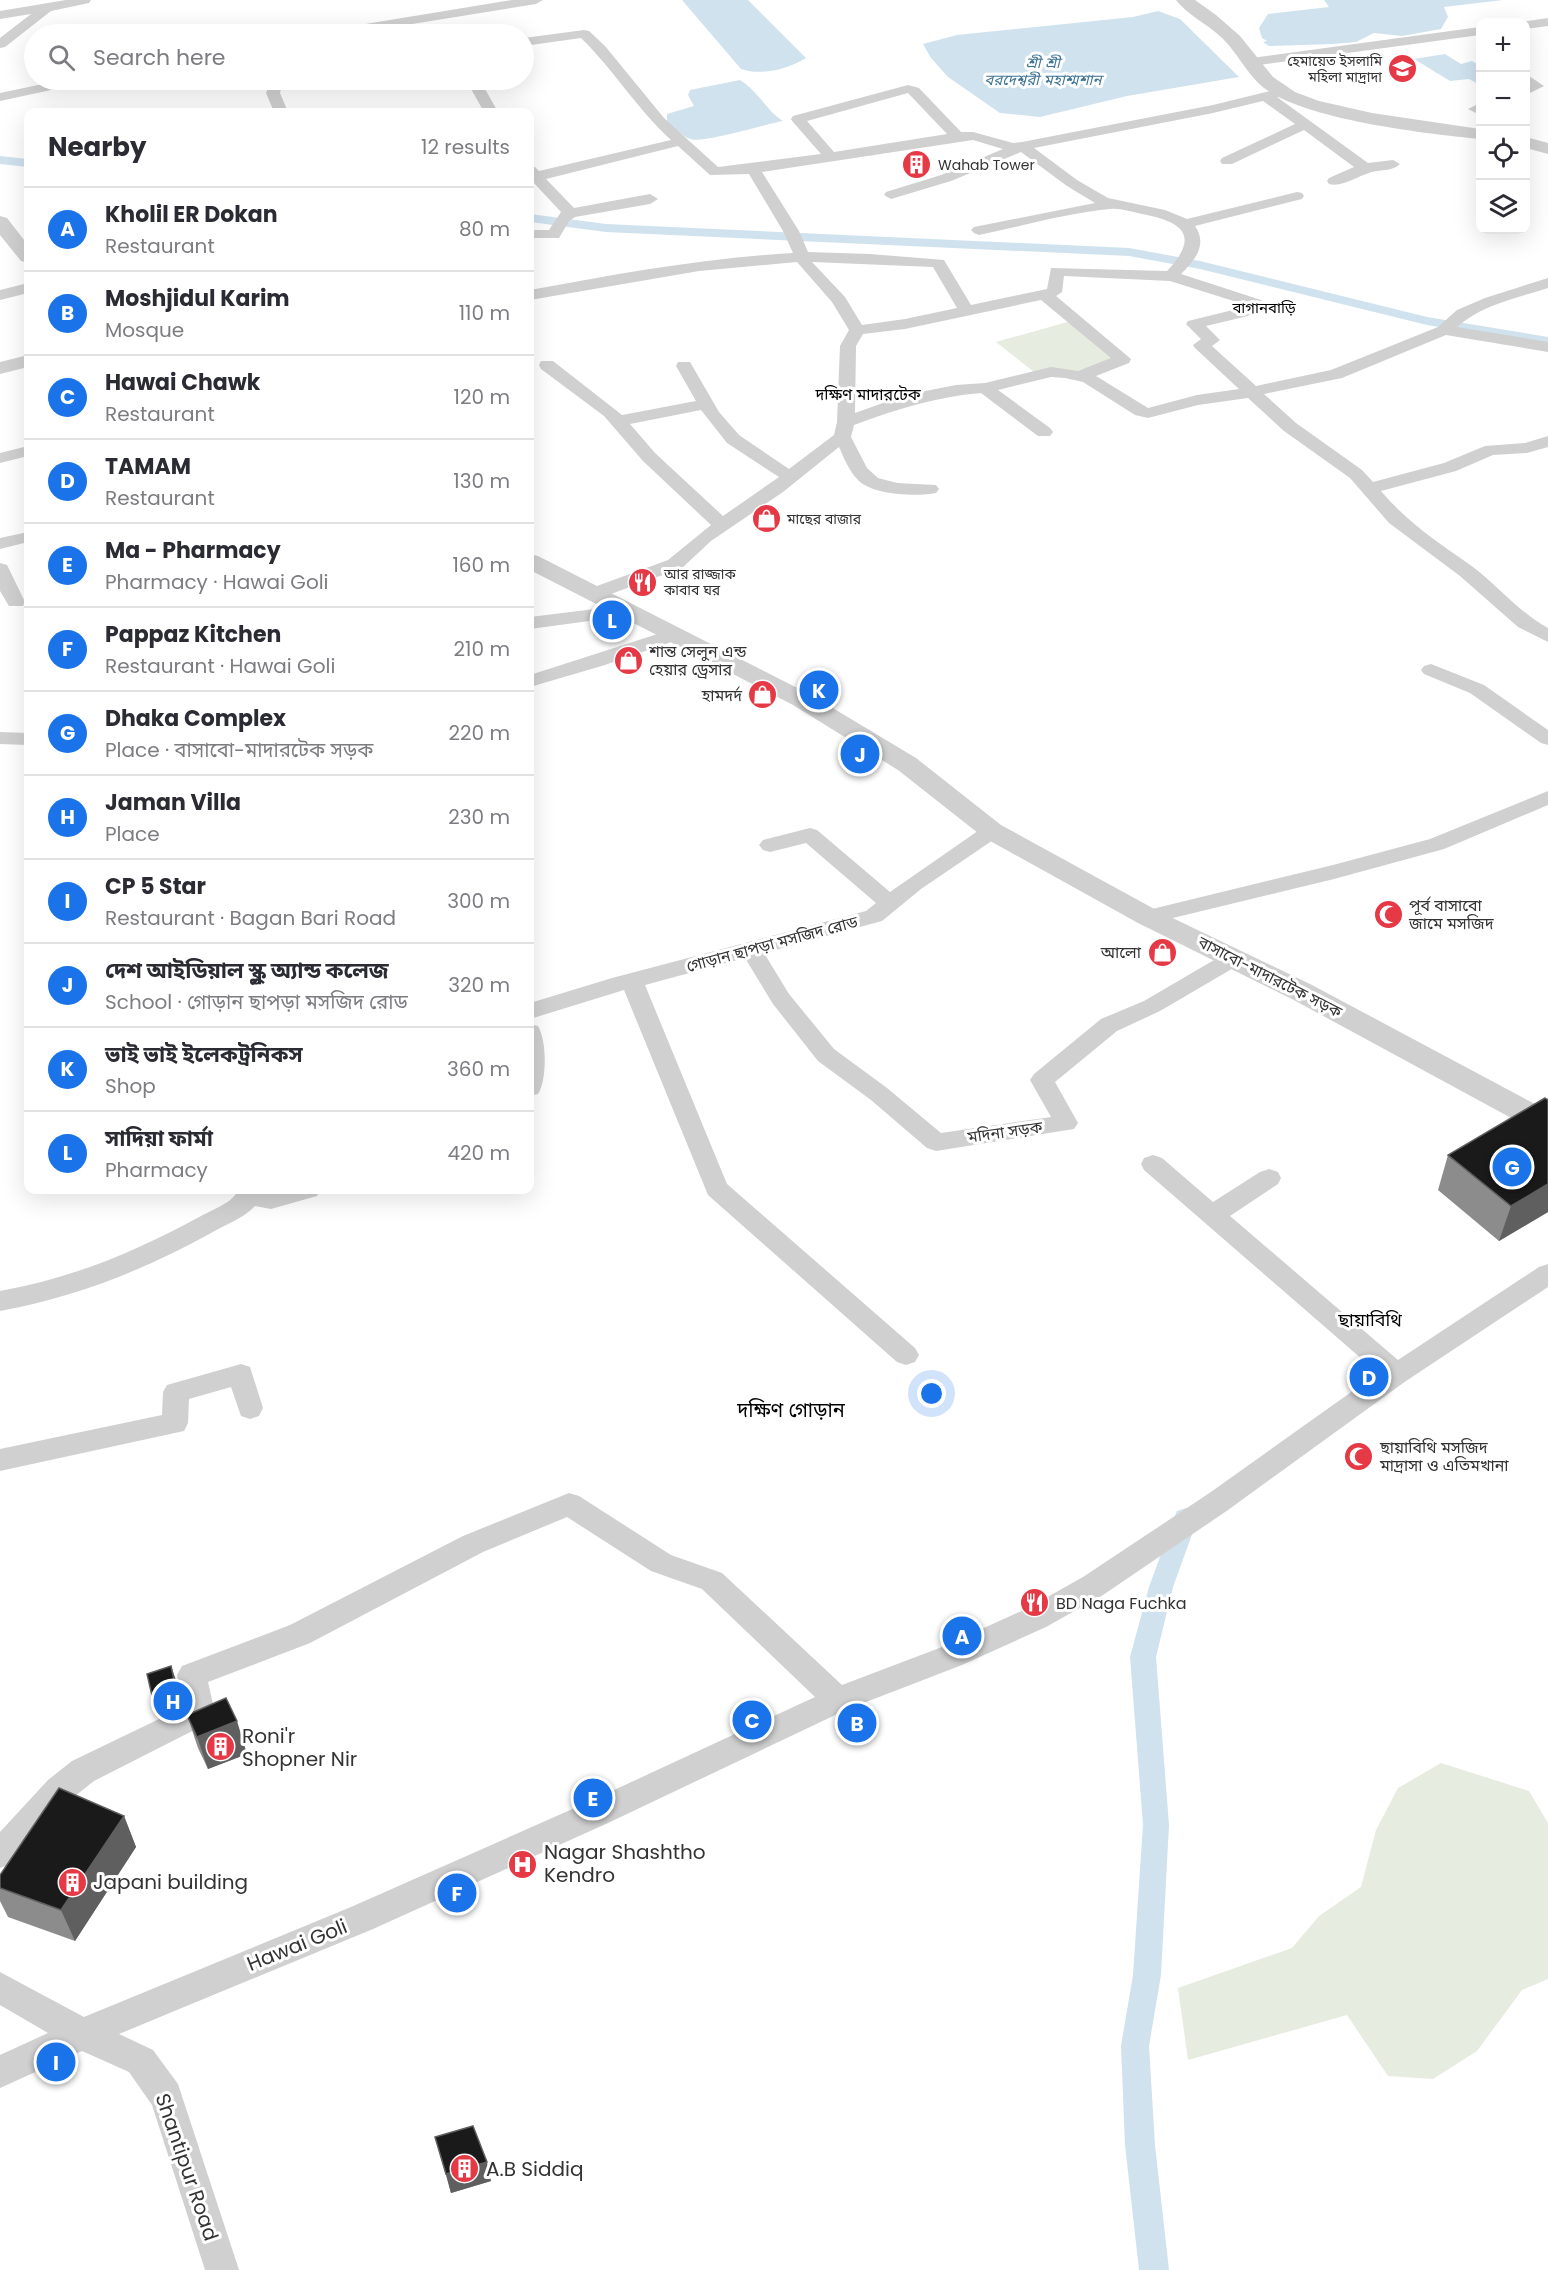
<!DOCTYPE html>
<html lang="en">
<head>
<meta charset="utf-8">
<style>
  body { margin:0; font-family:Poppins,"Noto Sans Bengali",sans-serif; background:#f2f2f3; color:#2b2b33 }
  .controls { position:absolute; right:18px; top:18px; display:grid; overflow:hidden; border-radius:12px; box-shadow:0 6px 24px #0002 }
  .controls button { width:54px; height:54px; display:grid; place-items:center; padding:0; border:0; border-bottom:2px solid #e1e1e2; background:#fff; color:#2b2b33; font:30px sans-serif }
  .you { position:absolute; left:932px; top:1394px; width:21px; height:21px; margin:-15px; border:4px solid #fff; border-radius:50%; background:#1a73e8; box-shadow:0 0 0 9px #1a73e833 }
  .badge { display:grid; place-items:center; width:39px; height:39px; border-radius:50%; background:#1a73e8; color:#fff; font-size:20px; font-weight:700 }
  .pin { position:absolute; translate:-50% -50%; border:3px solid #fff; box-shadow:0 2px 6px #0006 }
  .list { margin:0; padding:0; list-style:none }
  h2 { display:flex; justify-content:space-between; align-items:center; height:78px; margin:0; padding:0 24px; font-size:26px }
  h2 small { font-size:20px; font-weight:400; color:#7c7c81 }
  .list li { display:grid; grid-template-columns:39px 1fr auto; gap:18px; align-items:center; box-sizing:border-box; height:84px; padding:0 24px; border-top:2px solid #e1e1e2 }
  .list b { display:block; font-size:22px; white-space:nowrap }
  .list p { margin:0; font-size:20px; white-space:nowrap; color:#7c7c81 }
  .list em { font-size:20px; font-style:normal; color:#7c7c81 }
  .icon { flex:none; width:33px; height:33px; fill:none; stroke:currentColor; stroke-width:2; stroke-linecap:round; stroke-linejoin:round }
  .map { position:relative; flex:none; width:1548px; height:2270px; overflow:hidden }
  .search { position:absolute; background:#fff; box-shadow:0 6px 24px #0002; left:24px; top:24px; width:510px; height:66px; display:flex; align-items:center; gap:15px; box-sizing:border-box; padding:0 21px; border-radius:33px; color:#7c7c81; font-size:22px }
  .panel { position:absolute; background:#fff; box-shadow:0 6px 24px #0002; left:24px; top:108px; width:510px; height:1086px; border-radius:12px }
  .map>svg:first-child { display:block }
</style>
</head>
<body>
<div class="map">
<svg width="1548" height="2270" viewBox="0 0 1548 2270">
  <rect width="100%" height="100%" fill="#fff"/>
  <path fill="#e6ecdf" d="M1071,321l46,37 -39,13 -44,1 -38,-30z
    M1441,1763l88,28 19,32v156l-26,11 -45,61 -44,28 -45,-3 -41,-61 -159,45 -10,-72 114,-40 27,-32 42,-29 15,-57 22,-42z"/>
  <path fill="#cfe2ee" d="M682,0h66l58,58c-18,11 -44,18 -65,11z
    M1324,0h179l-59,7 4,10 -7,12 -39,7 -28,-3 -18,9 -23,2 -64,2 -6,-4 4,-1 -5,-3 -3,-10 9,-14 61,-7z
    M1158,11l22,8 59,58 -112,19 -87,21 -40,-4 -52,-36 -17,-19 -8,-14 34,-9 176,-18z
    M1445,54l16,10 11,-3 8,5v19l-11,-6 -19,2 -36,-22z
    M740,80c18,11 26,30 43,41 -17,3 -82,23 -93,18 -8,-3 -16,-12 -23,-17v-8l27,-8 -6,-11 2,-5z"/>
  <g fill="none" stroke-linecap="round" stroke-linejoin="round">
    <path fill="#cfe2ee" fill-rule="evenodd" d="M0,156l28,3v8l-28,-3z
      M530,214l76,10 523,24 71,13 227,56 121,20v8l-121,-20 -227,-56 -71,-13 -523,-24 -76,-10z
      M1186,1508l9,3 3,7 -25,69 -17,70 13,168 -8,150 -12,71 6,99 14,125h-30l-14,-125 -4,-99 12,-71 10,-150 -13,-168 19,-70 25,-69 3,-7z"/>
    <path fill="#d0d0d0" fill-rule="evenodd" d="M66,0h25l-2,3 -38,8 -46,36 -5,1v-10l31,-24 -31,5v-8z
      M512,0h31l-7,4 -186,30h-28l7,-4z
      M1548,18v8l-22,3v-7h-5z
      M1480,27v8l-229,31 -7,-4 7,-4z
      M584,30l5,1 16,15 59,72 54,49 103,-13 -28,-32 -2,-3 2,-3 115,-31 11,3 42,44h12l40,11 9,-1 191,-37 69,-17 5,1 2,3 -2,3 -10,2 91,66 25,-3 7,4c-6,6 -15,6 -23,7 -16,2 -33,17 -48,13l-2,-3 2,-3 25,-11 -50,-37 -72,34h-10l-2,-3 2,-3 73,-34 -32,-23 -50,12 -179,35 43,32 31,18 57,12 22,9 110,-27 5,1 2,3 -2,3 -107,27c13,19 0,34 -14,48l80,26 2,3 -15,13 -42,10 14,14 -8,6 44,40 75,-16 107,-43 19,-17 28,-12 63,-20v10c-31,10 -67,17 -91,39l91,15v10l-102,-17 -104,43 -78,16 32,29 66,47 11,12 71,-19 41,-17 40,-3 23,-7v11l-21,6 -34,2 -37,16 -75,20c28,33 57,51 92,76 26,20 46,45 75,61v14l-30,-15 -58,-51 -71,-53 -39,-45 -66,-47 -36,-33 -50,7 -50,13 -13,-3 -52,-33 -18,-4 -14,-1 -53,13 52,38 3,4 -3,4h-12l-57,-43c-46,4 -84,16 -127,32l-3,12 16,31 11,10 19,5 39,2 3,4 -3,4c-19,4 -64,2 -78,-13 -9,-9 -14,-22 -19,-33l-56,45 -72,49 -29,27 -82,30h-14l-2,-4 2,-4 82,-30 43,-35 -68,-64 -39,-45 -63,-47 -2,-4 2,-4h12l69,54 74,-14 -20,-35 2,-4h12l29,50 20,23 50,34 45,-34 3,-13 3,-76 9,-16 -17,-28 -35,-40 -98,9 -169,29v-10c87,-16 174,-32 263,-37l-10,-22 -34,-57 -39,1 -32,-29 -132,33 28,29 76,-14 8,5 -8,5 -75,13 -6,4 -10,17h-29v-8h19l12,-18 -28,-30h-3v-16l5,1 4,4 132,-31c-34,-31 -57,-70 -90,-102l-57,8v-8zM908,93l39,41 -113,18 -27,-31zM973,140l30,9 -62,26 -55,17 -2,3 7,4 60,-18 70,-29 46,34 28,17 -121,24 -3,3 3,3 5,2c43,-9 88,-22 131,-26 10,-1 22,3 32,5 42,8 58,22 25,57l-116,-3 -4,21 -76,16 -27,-45 -74,-6 -62,-2 -9,-21 -37,-59zM812,262l121,5 24,41 -52,11 -43,6 -17,-28zM1064,276l106,5 73,23 -6,5 -49,12 -2,3 15,15 -8,6 2,3 44,41 -42,6 -49,13 -52,-32 33,-13 2,-4 -75,-63 6,-4zM1041,300l70,58 -33,13 -27,-4 -66,16 -29,2 -51,10 -50,18 1,-67 7,-12 42,-5zM701,410l26,33 52,34 -56,39 -68,-63 -25,-29z
      M1526,74l18,12 -18,9z
      M62,80h24l-7,4 -79,17v-8z
      M283,80h20l-2,3 -20,6 -1,4 8,19h-14l-8,-19 4,-10z
      M466,80h14l18,32h-14z
      M1480,103v12l-12,-6z
      M28,283v10l-28,7v-10z
      M28,446v10l-28,7v-10z
      M28,532v10l-28,7v-11z
      M0,563l7,2 2,4 16,33 -2,4h-14l-9,-15z
      M627,605l7,2 2,4 -2,4 -104,14v-12z
      M673,629l7,2 3,4 -3,4 -75,26 -75,22v-12z
      M1431,664l53,21 64,45v15l-7,-2 -71,-50 -46,-19 -3,-4 3,-4z
      M0,732l28,1v12l-28,-1z
      M1548,791v14l-104,44 -110,30 -186,45 -8,-2 -3,-5 3,-5 8,-2 185,-45 97,-26z
      M992,824l7,2 4,5 -4,5 -78,53 -39,32 -118,32 25,41 45,55 53,39 54,45 110,-16 -21,-37 4,-6 67,-55 43,-18 82,-48 8,-2 8,2 3,5 -3,5 -82,48 -43,20 -62,51 23,41 -4,6 -138,22 -9,-3 -56,-48 -53,-39 -45,-57 -28,-46 -100,27 82,199 188,164 4,7 -4,7 -9,3 -9,-3 -189,-167 -84,-205 -94,29v-16l82,-25 254,-67 10,-8 -70,-60 -36,9 -7,-2 -4,-5 4,-5 47,-12 7,2 73,62 95,-66z
      M530,1024l8,2c9,15 9,54 0,68l-8,2z
      M1153,1155l9,3 51,44 47,-30 9,-3 9,3 3,6 -3,6 -48,32 168,144 141,-93 9,-3v23l-142,94 -178,129 -125,85 -57,32 -84,38 -114,44 -240,114 -235,106 -254,105 34,16 25,34 61,186h-34l-53,-165 -23,-33 -47,-21 -82,37v-33l48,-22 -48,-28v-33l84,45 267,-110 235,-104 229,-106 -113,-108 -51,-18 -84,-54 -84,35 -173,91 -102,39 7,31 -5,9 -116,59 -24,19 -59,64 -11,4v-36l48,-52 24,-19 112,-54 -7,-32 5,-9 108,-41 173,-89 106,-43 10,3 92,59 51,18 120,112 100,-38 84,-38 57,-32 125,-83 170,-121 -234,-203 -3,-6 3,-6z
      M238,1190h82l-3,6 -46,13 -16,-3c-11,12 -30,19 -44,27 -67,37 -135,64 -211,78v-20c73,-13 137,-40 201,-75 11,-6 33,-14 37,-26z
      M241,1364l9,3 13,41 -4,8 -9,3 -9,-3 -10,-29 -42,12 -1,24 -4,8 -184,40v-22l162,-34 1,-23 4,-7z"/>
    <path fill="#d0d0d0" fill-rule="evenodd" d="M1176,0h19l21,15 24,21 33,41 22,15 24,9 53,12 108,16v10c-53,-5 -171,-19 -213,-49 -19,-13 -29,-37 -45,-52 -13,-13 -36,-24 -46,-38z
      M1526,137l22,6v11l-22,-6z
      M0,216l7,2 21,27v18l-7,-2 -21,-26z
      M28,355v12l-28,7v-12z
      M530,554l8,2 273,139 105,63 85,67 157,86 154,74 236,126v24l-11,-3 -245,-133 -154,-76 -155,-86 -85,-67 -105,-65 -263,-135z"/>
  </g>
  <path fill="#8c8c8c" d="M1548,1100v112l-49,29 -61,-51 10,-35z
    M187,1715l60,39 -39,15 -10,-21z
    M124,1816l12,31 -61,94 -67,-24 -8,-16v-26z
    M435,2137l56,44 -40,12z"/>
  <path fill="#5f5f5f" d="M1548,1184v28l-49,29 12,-35z
    M171,1666l6,17 4,23 -22,11 -6,-17z
    M237,1721l10,33 -39,15 -11,-32z
    M124,1816l12,31 -61,94 -14,-31z
    M487,2162l4,19 -40,12 -5,-19z"/>
  <path fill="#1a1a1a" stroke="#5f5f5f" stroke-width="1.5" d="M1545,1098l3,2v84l-37,22 -63,-51z
    M171,1666l5,23 -23,11 -6,-26z
    M226,1698l11,23 -40,16 -10,-22z
    M59,1788l65,28 -63,94 -61,-22v-13z
    M473,2126l14,36 -41,12 -11,-37z"/>
  <defs>
    <symbol id="school-disc" viewBox="-11 -11 22 22"><circle r="9.5" fill="#e63946" stroke="#fff"/><path d="M0-5L7-2L0 1L-7-2ZM-4 1L0 2.5L4 1V4Q0 6-4 4Z" fill="#fff"/></symbol>
    <symbol id="building-disc" viewBox="-11 -11 22 22"><circle r="9.5" fill="#e63946" stroke="#fff"/><path d="M-4-6H4V6H1V3H-1V6H-4ZM-2.5-4.3h1.7v1.8h-1.7ZM.8-4.3h1.7v1.8H.8ZM-2.5-1h1.7V.8h-1.7ZM.8-1h1.7V.8H.8Z" fill="#fff"/></symbol>
    <symbol id="shop-disc" viewBox="-11 -11 22 22"><circle r="9.5" fill="#e63946" stroke="#fff"/><path d="M-5-2.5h2.3a2.7 3.5 0 0 1 5.4 0H5L5.5 6h-11ZM-1.5-2.5h3a1.5 2.3 0 0 0-3 0Z" fill="#fff"/></symbol>
    <symbol id="restaurant-disc" viewBox="-11 -11 22 22"><circle r="9.5" fill="#e63946" stroke="#fff"/><path d="M-5-6h1v4h1v-4h1v4h1v-4h1v5L-1.5 .5V6h-2V.5L-5-1ZM5-6V6H3V1.5H1.5Q1.5-4 5-6Z" fill="#fff"/></symbol>
    <symbol id="mosque-disc" viewBox="-11 -11 22 22"><circle r="9.5" fill="#e63946" stroke="#fff"/><path d="M3.5-4.9A6 6 0 1 0 3.5 4.9A5 5 0 1 1 3.5-4.9Z" fill="#fff"/></symbol>
    <symbol id="hospital-disc" viewBox="-11 -11 22 22"><circle r="9.5" fill="#e63946" stroke="#fff"/><path d="M-5-5h3v3.5h4V-5h3V5h-3V1.5h-4V5h-3Z" fill="#fff"/></symbol>
  </defs>
  <g fill-rule="evenodd">
    <use href="#school-disc" x="1386" y="52" width="33" height="33"/>
    <use href="#building-disc" x="900" y="148" width="33" height="33"/>
    <use href="#shop-disc" x="750" y="502" width="33" height="33"/>
    <use href="#restaurant-disc" x="626" y="566" width="33" height="33"/>
    <use href="#shop-disc" x="612" y="644" width="33" height="33"/>
    <use href="#shop-disc" x="746" y="678" width="33" height="33"/>
    <use href="#mosque-disc" x="1372" y="898" width="33" height="33"/>
    <use href="#shop-disc" x="1146" y="936" width="33" height="33"/>
    <use href="#mosque-disc" x="1342" y="1440" width="33" height="33"/>
    <use href="#restaurant-disc" x="1018" y="1586" width="33" height="33"/>
    <use href="#building-disc" x="204" y="1730" width="33" height="33"/>
    <use href="#hospital-disc" x="506" y="1848" width="33" height="33"/>
    <use href="#building-disc" x="56" y="1866" width="33" height="33"/>
    <use href="#building-disc" x="448" y="2152" width="33" height="33"/>
  </g>
  <g text-anchor="middle" dominant-baseline="central" stroke-width="6" stroke-linejoin="round" paint-order="stroke">
    <g font-size="14" fill="#333" stroke="#fff" text-anchor="start">
      <text x="1382" y="61" text-anchor="end">হেমায়েত ইসলামি<tspan x="1382" dy="16">মহিলা মাদ্রাদা</tspan></text>
      <text x="938" y="165">Wahab Tower</text>
      <text x="787" y="519">মাছের বাজার</text>
      <text x="664" y="574">আর রাজ্জাক<tspan x="664" dy="16">কাবাব ঘর</tspan></text>
    </g>
    <g font-size="15" font-style="italic" fill="#3f7597" stroke="#fff">
      <text x="1043" y="62">শ্রী শ্রী<tspan x="1043" dy="17">বরদেশ্বরী মহাশ্মশান</tspan></text>
    </g>
    <g font-size="15" fill="#000" stroke="#fff">
      <text x="1264" y="307">বাগানবাড়ি</text>
    </g>
    <g font-size="16" fill="#000" stroke="#fff">
      <text x="868" y="394">দক্ষিণ মাদারটেক</text>
    </g>
    <g font-size="16" fill="#333" stroke="#fff" text-anchor="start">
      <text x="649" y="651">শান্ত সেলুন এন্ড<tspan x="649" dy="18">হেয়ার ড্রেসার</tspan></text>
      <text x="742" y="695" text-anchor="end">হামদর্দ</text>
      <text x="1409" y="905">পূর্ব বাসাবো<tspan x="1409" dy="18">জামে মসজিদ</tspan></text>
      <text x="1141" y="952" text-anchor="end">আলো</text>
      <text x="1380" y="1447">ছায়াবিথি মসজিদ<tspan x="1380" dy="18">মাদ্রাসা ও এতিমখানা</tspan></text>
      <text x="1056" y="1603">BD Naga Fuchka</text>
    </g>
    <g font-size="16" fill="#333" stroke="#fff">
      <text transform="translate(772 944) rotate(-15)">গোড়ান ছাপড়া মসজিদ রোড</text>
      <text transform="translate(1270 977) rotate(27)">বাসাবো-মাদারটেক সড়ক</text>
      <text transform="translate(1005 1132) rotate(-8)">মদিনা সড়ক</text>
    </g>
    <g font-size="18" fill="#000" stroke="#fff">
      <text x="1370" y="1319">ছায়াবিথি</text>
    </g>
    <g font-size="20" fill="#000" stroke="#fff">
      <text x="791" y="1410">দক্ষিণ গোড়ান</text>
    </g>
    <g font-size="20" fill="#333" stroke="#fff" text-anchor="start">
      <text x="242" y="1736">Roni'r<tspan x="242" dy="23">Shopner Nir</tspan></text>
      <text x="544" y="1852">Nagar Shashtho<tspan x="544" dy="23">Kendro</tspan></text>
      <text x="93" y="1882">Japani building</text>
      <text x="486" y="2169">A.B Siddiq</text>
    </g>
    <g font-size="20" fill="#333" stroke="#fff">
      <text transform="translate(297 1945) rotate(-22)">Hawai Goli</text>
      <text transform="translate(187 2167) rotate(71)">Shantipur Road</text>
    </g>
  </g>
</svg>
<div class="controls">
<button>+</button>
<button>−</button>
<button><svg class="icon" aria-label="locate" viewBox="0 0 24 24"><circle cx="12" cy="12" r="6"/><path d="M12 2v4M12 18v4M2 12h4M18 12h4"/></svg></button>
<button><svg class="icon" aria-label="layers" viewBox="0 0 24 24"><path d="M12 4l9 5-9 5-9-5zM3 14l9 5 9-5"/></svg></button>
</div>
<div class="you"></div>
<div class="pin badge" style="left:962px;top:1636px">A</div>
<div class="pin badge" style="left:857px;top:1723px">B</div>
<div class="pin badge" style="left:752px;top:1720px">C</div>
<div class="pin badge" style="left:1369px;top:1377px">D</div>
<div class="pin badge" style="left:593px;top:1798px">E</div>
<div class="pin badge" style="left:457px;top:1893px">F</div>
<div class="pin badge" style="left:1512px;top:1167px">G</div>
<div class="pin badge" style="left:173px;top:1701px">H</div>
<div class="pin badge" style="left:56px;top:2062px">I</div>
<div class="pin badge" style="left:860px;top:754px">J</div>
<div class="pin badge" style="left:819px;top:690px">K</div>
<div class="pin badge" style="left:612px;top:620px">L</div>
<div class="search"><svg class="icon" aria-label="search" viewBox="0 0 24 24"><circle cx="10" cy="10" r="6"/><path d="M15 15l6 6"/></svg>Search here</div>
<section class="panel">
<h2>Nearby<small>12 results</small></h2>
<ul class="list">
<li><span class="badge">A</span><div><b>Kholil ER Dokan</b><p>Restaurant</p></div><em>80 m</em></li>
<li><span class="badge">B</span><div><b>Moshjidul Karim</b><p>Mosque</p></div><em>110 m</em></li>
<li><span class="badge">C</span><div><b>Hawai Chawk</b><p>Restaurant</p></div><em>120 m</em></li>
<li><span class="badge">D</span><div><b>TAMAM</b><p>Restaurant</p></div><em>130 m</em></li>
<li><span class="badge">E</span><div><b>Ma - Pharmacy</b><p>Pharmacy · Hawai Goli</p></div><em>160 m</em></li>
<li><span class="badge">F</span><div><b>Pappaz Kitchen</b><p>Restaurant · Hawai Goli</p></div><em>210 m</em></li>
<li><span class="badge">G</span><div><b>Dhaka Complex</b><p>Place · বাসাবো-মাদারটেক সড়ক</p></div><em>220 m</em></li>
<li><span class="badge">H</span><div><b>Jaman Villa</b><p>Place</p></div><em>230 m</em></li>
<li><span class="badge">I</span><div><b>CP 5 Star</b><p>Restaurant · Bagan Bari Road</p></div><em>300 m</em></li>
<li><span class="badge">J</span><div><b>দেশ আইডিয়াল স্কুল অ্যান্ড কলেজ</b><p>School · গোড়ান ছাপড়া মসজিদ রোড</p></div><em>320 m</em></li>
<li><span class="badge">K</span><div><b>ভাই ভাই ইলেকট্রনিকস</b><p>Shop</p></div><em>360 m</em></li>
<li><span class="badge">L</span><div><b>সাদিয়া ফার্মা</b><p>Pharmacy</p></div><em>420 m</em></li>
</ul>
</section>
</div>
</body>
</html>
